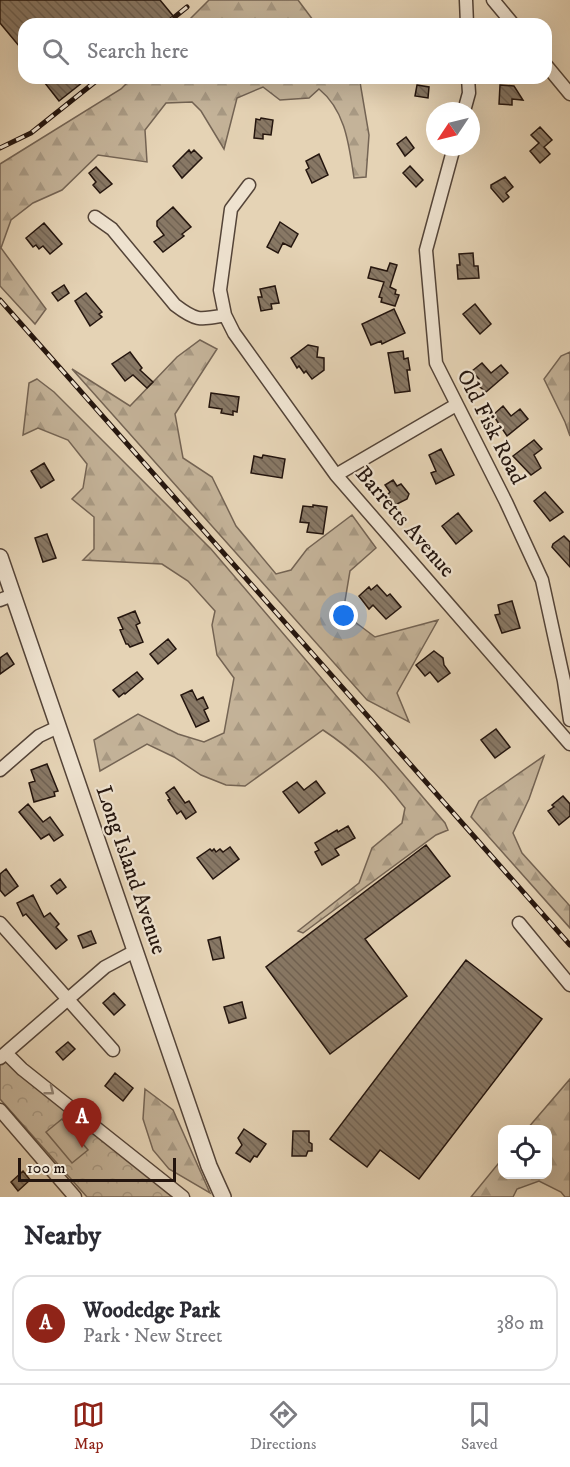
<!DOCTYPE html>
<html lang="en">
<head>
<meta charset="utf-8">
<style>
  body { margin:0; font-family:"IM FELL DW Pica",serif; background:#f2f2f3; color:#2b2b33 }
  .controls { position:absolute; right:18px; bottom:18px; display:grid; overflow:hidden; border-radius:12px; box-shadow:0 6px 24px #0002 }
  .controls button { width:54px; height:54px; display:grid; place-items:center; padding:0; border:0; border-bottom:2px solid #e1e1e2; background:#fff; color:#2b2b33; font:30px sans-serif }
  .compass { position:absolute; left:426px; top:102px; width:54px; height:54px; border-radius:50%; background:#fff; box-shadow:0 6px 24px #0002; rotate:235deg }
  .scale { position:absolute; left:18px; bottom:15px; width:158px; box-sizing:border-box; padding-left:6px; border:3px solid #24150e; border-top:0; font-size:16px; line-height:21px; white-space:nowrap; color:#24150e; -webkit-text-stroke:4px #eee2cf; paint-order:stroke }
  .you { position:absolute; left:344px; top:616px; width:21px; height:21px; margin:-15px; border:4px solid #fff; border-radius:50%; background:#1a73e8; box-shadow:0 0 0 9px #1a73e833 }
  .badge { display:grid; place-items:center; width:39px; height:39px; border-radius:50%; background:#8f2418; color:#fff; font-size:20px; font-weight:700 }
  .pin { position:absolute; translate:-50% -50px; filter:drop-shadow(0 2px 3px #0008) }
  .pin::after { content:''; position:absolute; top:32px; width:21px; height:18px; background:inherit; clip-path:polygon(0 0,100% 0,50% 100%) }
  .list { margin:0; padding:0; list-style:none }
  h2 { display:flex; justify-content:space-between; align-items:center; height:78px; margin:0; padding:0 24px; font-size:26px }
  h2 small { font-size:20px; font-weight:400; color:#7c7c81 }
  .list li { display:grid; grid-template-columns:39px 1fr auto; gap:18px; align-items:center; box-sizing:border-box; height:96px; margin:0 12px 12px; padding:0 12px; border:2px solid #e1e1e2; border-radius:18px }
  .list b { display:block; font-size:22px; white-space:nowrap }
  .list p { margin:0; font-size:20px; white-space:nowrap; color:#7c7c81 }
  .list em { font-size:20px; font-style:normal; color:#7c7c81 }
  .icon { flex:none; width:33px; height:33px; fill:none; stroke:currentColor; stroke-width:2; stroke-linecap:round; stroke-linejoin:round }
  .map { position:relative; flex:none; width:570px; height:1197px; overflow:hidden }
  .search { position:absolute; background:#fff; box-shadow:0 6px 24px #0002; left:18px; right:18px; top:18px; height:66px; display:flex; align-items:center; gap:15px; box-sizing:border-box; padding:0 21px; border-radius:18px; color:#7c7c81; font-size:22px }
  .sheet { height:186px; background:#fff }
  nav { display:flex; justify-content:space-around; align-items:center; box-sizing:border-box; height:84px; border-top:2px solid #e1e1e2; background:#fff; font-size:16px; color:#7c7c81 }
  nav a { display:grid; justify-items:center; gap:3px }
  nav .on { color:#8f2418 }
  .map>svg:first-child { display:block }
</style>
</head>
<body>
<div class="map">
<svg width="570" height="1197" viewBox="0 0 570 1197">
  <defs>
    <pattern id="forest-firs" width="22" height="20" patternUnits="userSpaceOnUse" patternTransform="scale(1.5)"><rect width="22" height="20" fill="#c4b399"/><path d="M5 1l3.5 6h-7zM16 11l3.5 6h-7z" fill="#a89983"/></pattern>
    <pattern id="park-crowns" width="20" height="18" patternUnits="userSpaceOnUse" patternTransform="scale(1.5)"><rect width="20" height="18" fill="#c4b399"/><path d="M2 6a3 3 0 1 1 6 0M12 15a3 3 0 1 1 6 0" fill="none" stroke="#a89983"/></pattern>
    <pattern id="building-back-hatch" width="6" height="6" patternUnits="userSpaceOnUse" patternTransform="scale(1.5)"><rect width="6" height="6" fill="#887865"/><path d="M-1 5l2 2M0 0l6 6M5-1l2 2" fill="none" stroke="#6f6152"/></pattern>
  </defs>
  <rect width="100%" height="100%" fill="#e5d3b5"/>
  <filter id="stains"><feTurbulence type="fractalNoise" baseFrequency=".00333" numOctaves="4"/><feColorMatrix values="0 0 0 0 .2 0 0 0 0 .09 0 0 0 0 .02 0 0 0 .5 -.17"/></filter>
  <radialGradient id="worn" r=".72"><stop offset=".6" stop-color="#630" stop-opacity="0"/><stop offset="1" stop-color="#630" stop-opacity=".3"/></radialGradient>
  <path fill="url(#forest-firs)" stroke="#746454" stroke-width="1.5" d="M209,0h89l18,24h-131z
    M132,78h225l3,4 9,53 -3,42 -12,1c-5,-32 -8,-67 -35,-89l-10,9 -29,2 -17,-13 -26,11 -13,51 -23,-38 -9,-9 -26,1 -21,27 2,32 -49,-7 -36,35 -29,13 -22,17 -10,28 45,61 -11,15 -35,-38v-122l121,-75z
    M200,340l17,9 -42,65 8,44 29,19 24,49 40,48 15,-4 16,-21 45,-34 24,33 -26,23 -7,42 32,24 63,-17 -41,73 12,29 -42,-22 -295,-331 58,37 47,-49z
    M570,352v84l-5,-14 -21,-43 17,-23z
    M37,379l17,13 157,157 234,274 3,7 -12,5 -133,98 -5,-2 61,-48 13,-35 30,-25 3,-15c-23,-30 -50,-57 -82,-78l-78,56 -19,-1 -25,-10 -27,-18 -27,-13 -47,27 -6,-31 44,-26 40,20 26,8 20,-9 10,-55 -17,-23 -5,-30 3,-14 -27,-30 -26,-17 -79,-4 11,-11v-32l-22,-18 11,-11 4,-24 -19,-24 -30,-12 -15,7 6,-52z
    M544,756l-15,43 -16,34 9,20 48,53v22l-99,-111 8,-16z
    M570,1079v118h-5l-4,-5 -22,-11 -22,8 -4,8h-42l31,-38v15h46v-44l-21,-1z
    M145,1089l28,21 37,83 -41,-24 -16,-19 -10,-31z"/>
  <path fill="url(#park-crowns)" stroke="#746454" stroke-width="1.5" d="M8,1058l174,139h-95l-87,-98v-35z"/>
  <path fill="#c4b399" stroke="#746454" stroke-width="1.5" d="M62,1119l26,31 -16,13 -26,-31z"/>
  <path fill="url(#building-back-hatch)" stroke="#24150e" stroke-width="1.5" d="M0,0h160l14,17 -8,7h-142v28l-24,-29z
    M51,78h37l-29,23 -14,-18z
    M417,85l12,2 -1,11 -13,-2z
    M500,85l14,1 9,14 -11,-1v6l-13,-1z
    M261,118l12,2 -2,15 -8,-1v5l-9,-1 2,-19 4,1z
    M540,127l12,13 -8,7 6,7 -10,9 -10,-12 9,-8 -8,-8z
    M406,137l8,11 -9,8 -8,-12z
    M189,150l2,3 3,-3 8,8 -20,20 -9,-12z
    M319,154l9,21 -16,8 -6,-13 3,-2 -3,-7z
    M410,166l13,14 -7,7 -13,-14z
    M96,167l16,17 -12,9 -7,-8 3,-3 -7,-9z
    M505,177l8,10 -7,6 3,4 -6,5 -12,-14v-3z
    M173,207l18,20 -9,7 2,2 -21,16 -9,-10 10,-7 -7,-9v-5z
    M280,222l18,12 -7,13 -8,-4 -5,10 -11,-6z
    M44,223l18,21 -12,10 -7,-8 -4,3 -3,-4 -3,2 -7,-9z
    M473,253l1,13h4l1,12 -21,1 -1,-14h3l-1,-11z
    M390,263l7,2 -7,22 6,3 -1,4 4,1 -4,11 -14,-4 1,-4 -3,-1 5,-15 -16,-4 3,-11 16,4z
    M64,285l5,8 -11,8 -6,-8z
    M275,286l4,17 -8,1 1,5 -11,2 -3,-14h4l-2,-8z
    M86,293l16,19 -3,2 3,3 -12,9 -15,-25z
    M475,304l16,20 -11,10 -17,-20z
    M394,309l11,24 -23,11 -1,-3 -10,4 -9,-21z
    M308,345l10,2 -1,10 7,1v12l-12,9 -6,-8 -2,2 -5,-7 -2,2 -6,-10z
    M403,351l1,8 4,-1 2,12h-3l3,21 -15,2 -7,-40z
    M130,352l12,16 -2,2 13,12 -6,6 -14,-13 -8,6 -13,-17z
    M482,363l9,10 10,-8 7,8 -22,19 -11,-9 4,-4 -7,-8z
    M211,393l28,4 -2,15 -4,-1v4l-12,-2 1,-4 -13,-2z
    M503,406l8,10 9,-7 8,10 -21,17 -14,-21z
    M534,440l8,9 -8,6 7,13 -10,7 -18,-19z
    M441,449l13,26 -18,9 -5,-11 5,-2 -7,-16z
    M263,455l22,4 -3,19 -31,-5 3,-17 8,2z
    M44,463l10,17 -13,8 -10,-17z
    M393,480l4,6 4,-2 8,10 -2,5 -16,8 -7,-8 6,-7 -5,-7z
    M545,492l18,20 -13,9 -16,-20z
    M313,505l14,2 -4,27 -16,-2 2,-9 -9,-1 3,-16 10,1z
    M458,513l14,18 -16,13 -14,-18z
    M47,534l9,24 -13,4 -8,-24z
    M564,536l6,6v25l-18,-20 1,-3z
    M377,585l10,11 3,-2 11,13 -15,12 -13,-14 -4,4 -10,-13 10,-9 2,3z
    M512,601l8,27 -18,5 -7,-18 5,-1 -2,-9z
    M135,611l5,12 -4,2 7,17 -13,5 -2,-3h-2l-6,-14 3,-1 -5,-11z
    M168,639l8,10 -18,15 -8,-10z
    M434,651l9,7 1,7 6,8 -12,9 -8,-10 -5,4 -9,-11z
    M7,653l7,11 -14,10v-16z
    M137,672l6,7 -18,15 -1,-1 -5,4 -6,-7z
    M192,690l5,10 6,-3 5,11 -4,2 5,11 -13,6 -15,-32z
    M496,729l14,18 -15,11 -14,-18z
    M47,764l11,27 -4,1 1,4 -21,6 -5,-19 6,-2 -4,-11z
    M316,781l9,12 -26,20 -16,-21 14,-10 7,8z
    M174,787l11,16 4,-2 7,11 -10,7 -5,-8 -4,3 -9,-14 2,-1 -4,-6z
    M563,796l7,8v12l-11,9 -11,-14 6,-4 -2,-2z
    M28,804l15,18 7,-5 13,18 -9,6 -5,-7 -8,5 -22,-27z
    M348,826l7,12 -20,11 4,6 -17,10 -7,-13 4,-2 -4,-7 22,-13 1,2z
    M426,845l24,31 -85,63 42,57 -77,58 -64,-87z
    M230,847l9,12 -26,20 -16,-21 13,-9 2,2 2,-2 2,3 4,-3 3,3z
    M6,869l12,17 -13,10 -5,-6v-16z
    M60,879l6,8 -9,7 -6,-8z
    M33,895l11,22 6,-4 9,11 -3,3 11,13 -11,9 -30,-35 -3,2 -6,-13z
    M91,931l5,12 -13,5 -5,-12z
    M220,937l4,21 -11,2 -5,-20z
    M466,960l76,59 -123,160 -39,-29 -13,17 -37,-28z
    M114,993l11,12 -11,10 -11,-12z
    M242,1002l4,16 -17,5 -5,-16z
    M68,1042l7,7 -12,11 -7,-8z
    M115,1073l18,15 -10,13 -18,-15z
    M244,1129l22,15 -9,13 -3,-1 -4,6 -14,-9 6,-8 -4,-7z
    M293,1131h16v11l3,2v7h-4l-2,5h-14z
    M23,1171l7,9 -12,11 -7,-9z"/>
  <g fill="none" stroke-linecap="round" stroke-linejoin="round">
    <defs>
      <path id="minor" d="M466,0l1,24
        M493,0l20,24
        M546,65l24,29
        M464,111l5,-18 -1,-15
        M454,147l-28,103 10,113 70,139 36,78 22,101 6,39
        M249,185l-18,24 -11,81 5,25 9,18 102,142 234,269
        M95,217l17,12 63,76c21,16 24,15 50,10
        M336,475l120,-70
        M0,600l13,-5
        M0,770l39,-34 19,-9
        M0,923l113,127
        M519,923l51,62
        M6,1053l16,16 161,128
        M0,1058l105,-91 30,-16
        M0,1110l75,87"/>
      <path id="tertiary" d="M0,557l209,609 14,31"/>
    </defs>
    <use href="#minor" stroke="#544438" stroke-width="15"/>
    <use href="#tertiary" stroke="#544438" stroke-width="18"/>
    <use href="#minor" stroke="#eee2cf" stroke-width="12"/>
    <use href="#tertiary" stroke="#eee2cf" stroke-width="15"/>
    <defs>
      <path id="rail" d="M166,24l21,-17
        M0,148l31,-15 69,-55
        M0,300l570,645"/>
    </defs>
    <use href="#rail" stroke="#24150e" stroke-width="5"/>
    <use href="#rail" stroke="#eee2cf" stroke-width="3" stroke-dasharray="9" stroke-linecap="butt"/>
  </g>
  <defs><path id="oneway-chevron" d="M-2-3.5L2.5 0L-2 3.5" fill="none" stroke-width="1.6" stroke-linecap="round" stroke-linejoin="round" transform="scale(1.5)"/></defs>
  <use stroke="#938678" href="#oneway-chevron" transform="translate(50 1091) rotate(38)"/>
  <g text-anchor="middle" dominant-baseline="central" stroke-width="4.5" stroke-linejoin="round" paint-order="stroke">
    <g font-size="22" fill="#24150e" stroke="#eee2cf">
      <text transform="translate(491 427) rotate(63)">Old Fisk Road</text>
      <text transform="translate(405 522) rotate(49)">Barretts Avenue</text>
      <text transform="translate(131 870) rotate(71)">Long Island Avenue</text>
    </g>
  </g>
  <rect width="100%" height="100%" filter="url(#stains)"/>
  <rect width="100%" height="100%" fill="url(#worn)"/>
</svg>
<div class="controls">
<button><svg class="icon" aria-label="locate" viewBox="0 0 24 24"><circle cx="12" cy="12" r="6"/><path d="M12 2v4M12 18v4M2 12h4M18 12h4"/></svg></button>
</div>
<svg class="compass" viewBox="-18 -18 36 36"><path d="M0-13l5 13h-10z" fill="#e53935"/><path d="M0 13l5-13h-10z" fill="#7c7c81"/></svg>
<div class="scale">100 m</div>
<div class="you"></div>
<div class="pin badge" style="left:82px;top:1148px">A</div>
<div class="search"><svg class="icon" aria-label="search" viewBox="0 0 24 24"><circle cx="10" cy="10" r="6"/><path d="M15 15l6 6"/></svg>Search here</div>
</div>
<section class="sheet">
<h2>Nearby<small></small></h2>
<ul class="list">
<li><span class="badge">A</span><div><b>Woodedge Park</b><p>Park · New Street</p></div><em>380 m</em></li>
</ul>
</section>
<nav>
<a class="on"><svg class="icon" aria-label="map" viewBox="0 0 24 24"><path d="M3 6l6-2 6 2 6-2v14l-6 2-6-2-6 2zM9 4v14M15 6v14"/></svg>Map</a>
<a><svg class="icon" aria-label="directions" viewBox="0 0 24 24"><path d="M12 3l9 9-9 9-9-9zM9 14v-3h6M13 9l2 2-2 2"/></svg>Directions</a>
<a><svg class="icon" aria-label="saved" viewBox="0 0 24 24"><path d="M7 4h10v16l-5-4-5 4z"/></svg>Saved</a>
</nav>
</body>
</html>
